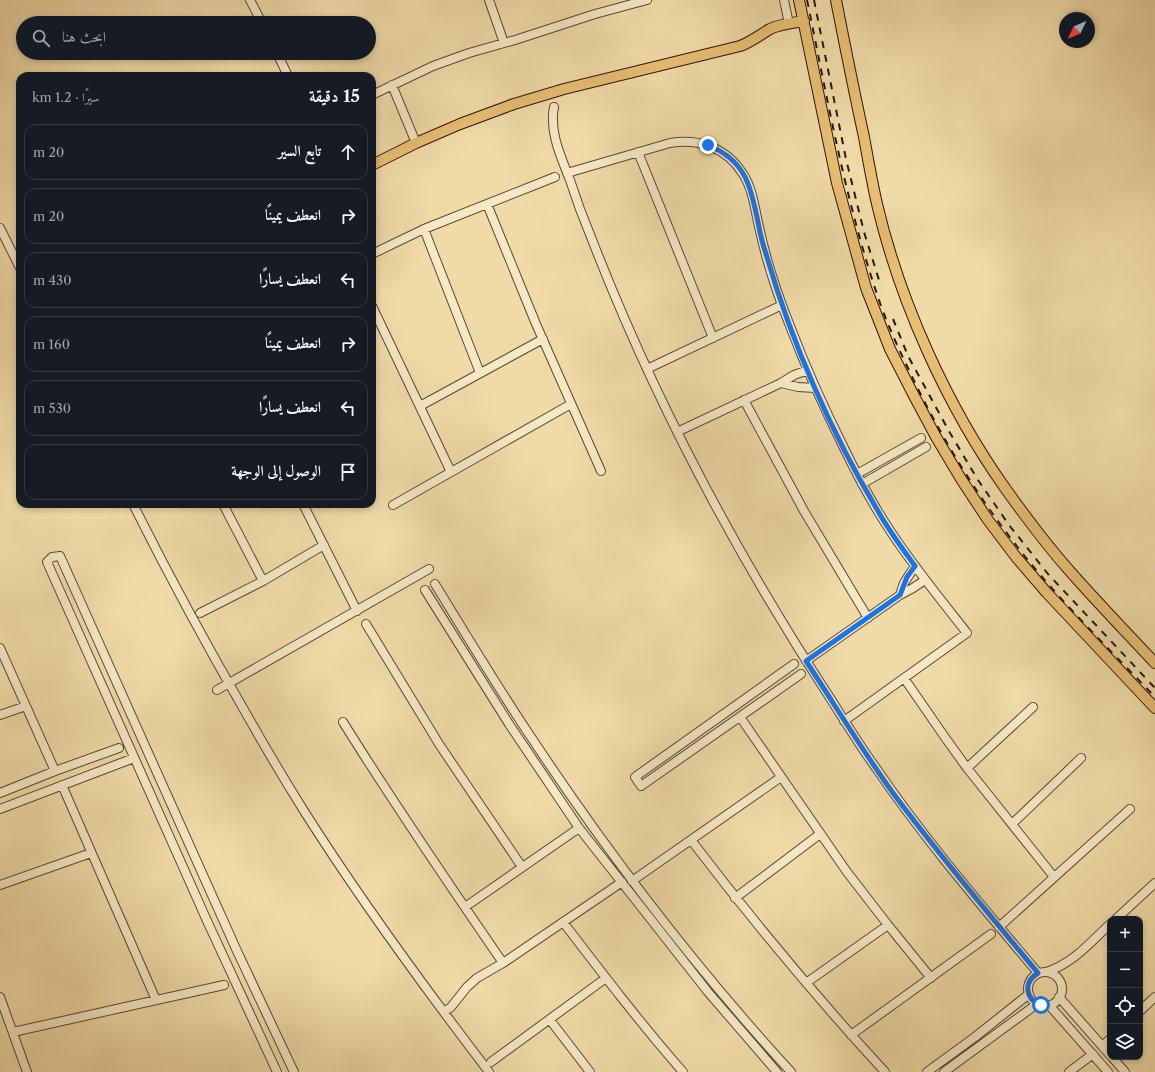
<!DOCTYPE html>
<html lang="ar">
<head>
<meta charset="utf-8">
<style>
  body { margin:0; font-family:"Libre Caslon Text",Amiri,serif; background:#20242c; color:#f1f3f6; direction:rtl }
  .controls { position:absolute; right:12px; bottom:12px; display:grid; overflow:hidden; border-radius:8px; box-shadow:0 2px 6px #0003 }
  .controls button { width:36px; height:36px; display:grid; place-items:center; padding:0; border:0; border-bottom:1px solid #363941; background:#171b24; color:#f1f3f6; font:20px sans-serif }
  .compass { position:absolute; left:1059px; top:12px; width:36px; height:36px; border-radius:50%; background:#171b24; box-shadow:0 2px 6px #0003; rotate:226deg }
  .stop { position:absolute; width:12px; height:12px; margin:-9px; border:3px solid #1a73e8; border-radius:50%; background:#fff }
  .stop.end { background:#1a73e8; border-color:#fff; box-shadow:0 1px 4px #0008 }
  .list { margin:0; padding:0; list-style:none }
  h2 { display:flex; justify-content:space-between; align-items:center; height:52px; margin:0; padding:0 16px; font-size:17px }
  h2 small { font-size:13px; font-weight:400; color:#9ea1a6 }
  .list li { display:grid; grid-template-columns:26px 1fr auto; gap:12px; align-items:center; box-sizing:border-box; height:56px; margin:0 8px 8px; padding:0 8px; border:1px solid #363941; border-radius:12px }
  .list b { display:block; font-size:15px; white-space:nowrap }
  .list em { font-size:13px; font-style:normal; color:#9ea1a6 }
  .icon { flex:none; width:22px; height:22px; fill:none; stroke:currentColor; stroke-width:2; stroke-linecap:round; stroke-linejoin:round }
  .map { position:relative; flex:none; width:1155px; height:1072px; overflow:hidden; direction:ltr }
  .search { position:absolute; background:#171b24; box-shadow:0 2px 6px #0003; left:16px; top:16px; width:360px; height:44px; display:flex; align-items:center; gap:10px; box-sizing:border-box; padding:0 14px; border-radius:22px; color:#9ea1a6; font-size:15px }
  .panel { position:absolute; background:#171b24; box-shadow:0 2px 6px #0003; left:16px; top:72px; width:360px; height:436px; border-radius:12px; direction:rtl }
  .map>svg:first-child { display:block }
</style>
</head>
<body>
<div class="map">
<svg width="1155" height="1072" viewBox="0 0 1155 1072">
  <rect width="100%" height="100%" fill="#f0dba8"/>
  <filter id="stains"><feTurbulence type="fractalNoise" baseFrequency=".005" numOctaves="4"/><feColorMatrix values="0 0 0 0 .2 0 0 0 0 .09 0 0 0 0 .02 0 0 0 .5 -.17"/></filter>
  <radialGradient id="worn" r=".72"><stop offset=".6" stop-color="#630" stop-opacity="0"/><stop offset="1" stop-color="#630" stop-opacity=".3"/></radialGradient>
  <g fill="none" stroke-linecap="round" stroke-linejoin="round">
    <defs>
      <path id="minor" d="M250,0l12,23
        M489,0l15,43
        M784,0l5,24
        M277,53l11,23
        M392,85l24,58
        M372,95l61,-29 36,-13 46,-13 80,-26 52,-14
        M554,107c-5,25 7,50 16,73 6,19 13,38 21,57 63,163 145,317 241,464 14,22 28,45 44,67 49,72 106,138 162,205
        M638,152l75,186
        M567,173l103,-30c29,-5 57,5 73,31 11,17 12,38 17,57 7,32 18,65 30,95 16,42 34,82 54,122 14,29 29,57 47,84 23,35 50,68 76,101l-123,88
        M487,204l49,120 65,147
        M0,228l20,40
        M424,229l56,144
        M372,254l52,-25 131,-52
        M372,306l79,166
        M647,369l135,-64
        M781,383l17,4 17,1
        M744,400l60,111 64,107
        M420,406l123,-67
        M677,432l104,-49 13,-8 14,-5
        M857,474l64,-36
        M862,484l64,-37
        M133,504c36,72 74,142 114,211 18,32 37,64 57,96 57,90 120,176 185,261
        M223,504l40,77
        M303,504l54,107
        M393,505l178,-101
        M435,584c30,49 60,99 92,147 79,120 167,235 264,341
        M425,590l84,134 70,104 129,164 69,80
        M900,595l4,-12 11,-17
        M200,613l63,-32 61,-36
        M366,624l73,120 83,123
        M0,648l55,123
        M806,661l94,-66 13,-7 12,-8
        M794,664l-159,113 6,9 160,-112
        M904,678l40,58 23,32 87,109
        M217,690l212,-121
        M0,715l26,-9
        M740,717l107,155 41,53 43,53
        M343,722c51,82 105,161 160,241
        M967,768l66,-61
        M62,785l94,215
        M0,793l55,-22 64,-23
        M0,809l134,-51
        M1012,824l69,-66
        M691,840c61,80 126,158 194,232
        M632,881l149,-104
        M0,885l91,-32
        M735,898l85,-64
        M465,907l114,-79
        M1116,919l39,-36
        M563,922c39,51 78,102 120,150
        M999,927l131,-118
        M1046,972c26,-8 44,-29 64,-48
        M1028 989a17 17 0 1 1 34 0a17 17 0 1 1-34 0Z
        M806,983l82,-58
        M0,997l27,75
        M1059,997l51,58
        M1049,1005l59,67
        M1140,1011l15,-14
        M444,1012l7,-5 16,-20 10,-9 26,-15 119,-81
        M550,1020l40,52
        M13,1032l211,-47
        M851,1035l140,-101
        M1102,1046l8,-7
        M1112,1057l13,15
        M491,1062l115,-84
        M277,1072l-69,-149 -161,-361 5,-5 8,-1 177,395 57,121
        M927,1072l48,-35 54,-43
        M944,1072l93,-68
        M1069,1072l24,-18"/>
      <path id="major" d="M799,0l38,183 29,105 24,61 23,45 23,43 25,42 27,41 28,37 31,36 108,115
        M836,0c9,46 18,91 28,137 4,22 8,45 13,67 23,98 70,202 128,284 20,28 40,55 63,81 28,32 58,63 87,94
        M372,165l44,-22 44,-19 54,-20 50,-15 176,-43c11,-4 20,-11 30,-17 10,-5 22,-6 34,-8"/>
    </defs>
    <use href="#minor" stroke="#5c482a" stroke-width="10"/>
    <use href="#major" stroke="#2a1700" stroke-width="12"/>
    <use href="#minor" stroke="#f5e8c6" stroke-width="8"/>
    <use href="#major" stroke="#e8be74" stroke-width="10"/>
    <path stroke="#2a1700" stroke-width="2" stroke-dasharray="7 7" stroke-linecap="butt" d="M807,0c21,102 39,205 73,303 11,31 25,59 39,88 31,62 69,121 113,174 38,46 82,89 123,132
      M814,0l32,159 18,73 15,48
      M893,319l15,37 42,77 28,47 31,45 39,49 107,114"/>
  </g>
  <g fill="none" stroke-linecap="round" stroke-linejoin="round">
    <path stroke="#1a73e8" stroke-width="5" d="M708,145c38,16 42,40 50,77 2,12 5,23 9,35 25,87 65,177 111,254 11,20 24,37 37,55l-8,11 -7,18 -94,66c29,44 56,89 87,132 46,62 96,121 145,180 -15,9 -13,26 3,32"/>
  </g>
  <rect width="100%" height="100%" filter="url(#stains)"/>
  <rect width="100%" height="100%" fill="url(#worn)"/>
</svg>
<div class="controls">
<button>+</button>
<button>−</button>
<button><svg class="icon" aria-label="locate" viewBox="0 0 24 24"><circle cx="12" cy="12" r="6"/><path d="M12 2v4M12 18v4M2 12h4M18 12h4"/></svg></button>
<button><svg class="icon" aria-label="layers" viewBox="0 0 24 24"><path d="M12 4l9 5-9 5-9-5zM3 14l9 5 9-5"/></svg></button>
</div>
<svg class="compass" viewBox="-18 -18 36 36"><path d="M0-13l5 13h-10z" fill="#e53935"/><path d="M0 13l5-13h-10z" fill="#9ea1a6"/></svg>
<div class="stop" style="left:1041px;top:1005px"></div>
<div class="stop end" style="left:708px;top:145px"></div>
<div class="search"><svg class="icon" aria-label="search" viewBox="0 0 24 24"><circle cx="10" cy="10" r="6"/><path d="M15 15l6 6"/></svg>ابحث هنا</div>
<section class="panel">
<h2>15 دقيقة<small>سيرًا · 1.2 km</small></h2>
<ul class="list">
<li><svg class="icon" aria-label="ahead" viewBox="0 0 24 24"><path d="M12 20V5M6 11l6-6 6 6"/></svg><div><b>تابع السير</b></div><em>20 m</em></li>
<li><svg class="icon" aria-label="right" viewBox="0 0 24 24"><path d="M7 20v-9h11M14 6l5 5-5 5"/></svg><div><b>انعطف يمينًا</b></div><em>20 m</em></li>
<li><svg class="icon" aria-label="left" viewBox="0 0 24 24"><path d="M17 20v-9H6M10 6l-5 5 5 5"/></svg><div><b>انعطف يسارًا</b></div><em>430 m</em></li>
<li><svg class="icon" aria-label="right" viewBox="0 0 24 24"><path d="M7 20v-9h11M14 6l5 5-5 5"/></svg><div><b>انعطف يمينًا</b></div><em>160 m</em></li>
<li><svg class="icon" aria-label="left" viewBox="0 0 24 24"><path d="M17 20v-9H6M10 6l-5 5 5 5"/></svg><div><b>انعطف يسارًا</b></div><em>530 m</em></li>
<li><svg class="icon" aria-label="arrive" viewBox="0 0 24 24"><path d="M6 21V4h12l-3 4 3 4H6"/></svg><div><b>الوصول إلى الوجهة</b></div></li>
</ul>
</section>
</div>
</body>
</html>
